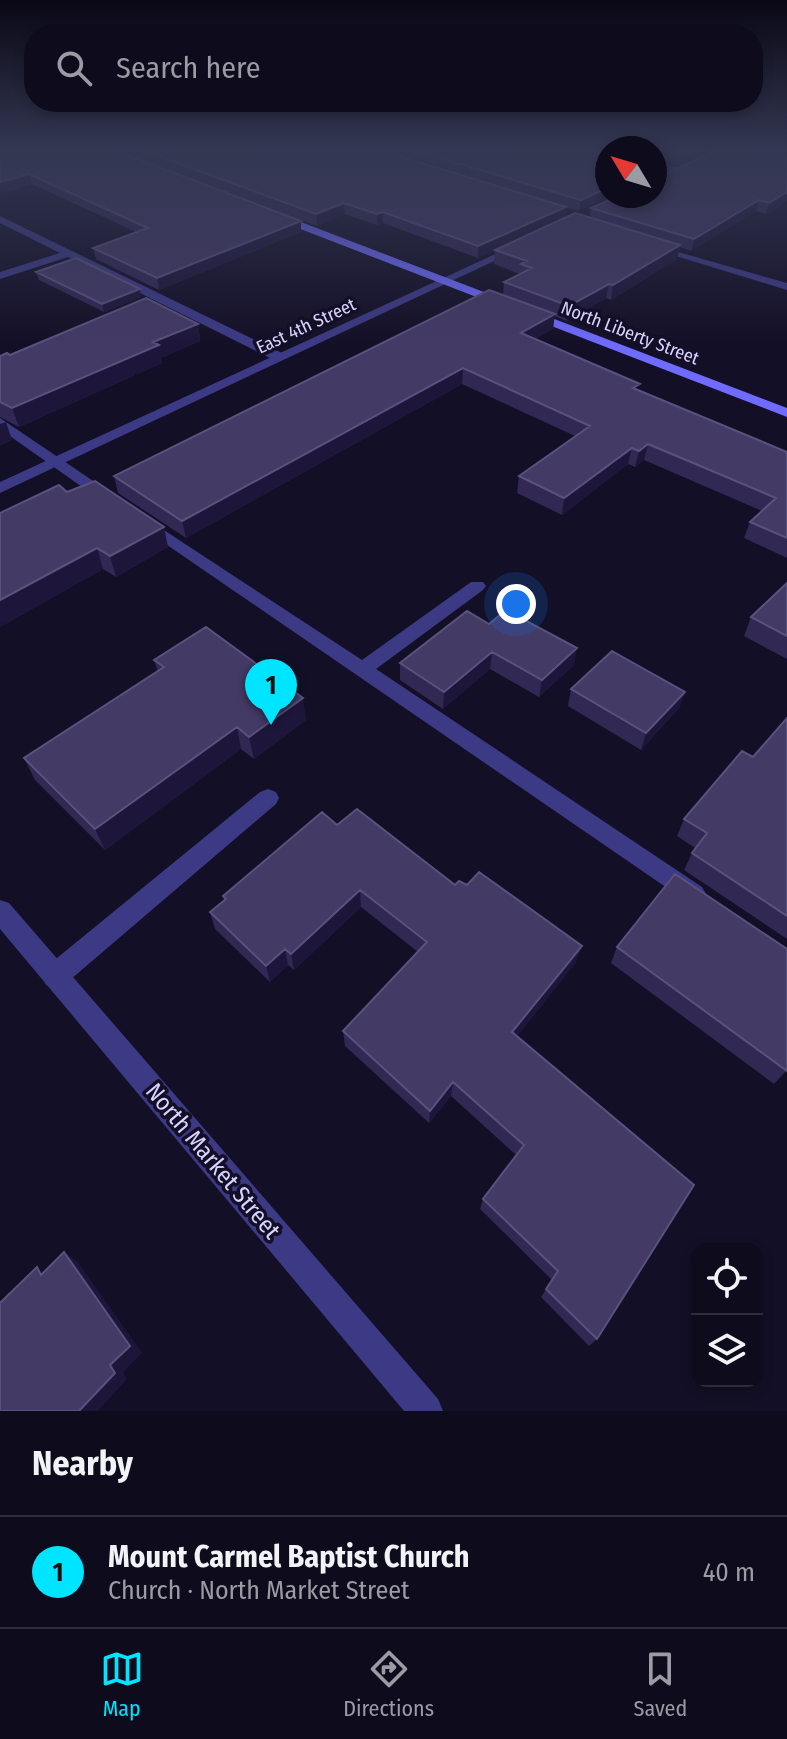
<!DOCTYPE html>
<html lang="en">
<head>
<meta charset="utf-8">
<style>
  body { margin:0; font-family:"Fira Sans Condensed",sans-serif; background:#1c1929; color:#f1f3f6 }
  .controls { position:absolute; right:24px; bottom:24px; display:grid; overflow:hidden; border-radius:16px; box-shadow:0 4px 12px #0003 }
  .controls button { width:72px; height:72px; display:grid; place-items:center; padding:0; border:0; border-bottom:2px solid #2e2b3b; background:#0e0b1c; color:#f1f3f6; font:40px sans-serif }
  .compass { position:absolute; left:595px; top:136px; width:72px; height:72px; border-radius:50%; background:#0e0b1c; box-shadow:0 4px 12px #0003; rotate:308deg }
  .you { position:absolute; left:516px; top:604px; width:28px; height:28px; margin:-20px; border:6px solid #fff; border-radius:50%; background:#1a73e8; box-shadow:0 0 0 12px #1a73e833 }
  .badge { display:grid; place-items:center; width:52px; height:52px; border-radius:50%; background:#00e5ff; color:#111; font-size:26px; font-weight:700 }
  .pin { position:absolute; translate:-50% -66px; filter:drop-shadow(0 2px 4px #0008) }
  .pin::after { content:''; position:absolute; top:42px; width:28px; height:24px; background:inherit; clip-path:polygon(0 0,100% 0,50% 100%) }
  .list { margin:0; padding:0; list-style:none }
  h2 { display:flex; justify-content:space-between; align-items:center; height:104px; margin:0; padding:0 32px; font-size:34px }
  h2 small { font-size:26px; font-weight:400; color:#9b9ba3 }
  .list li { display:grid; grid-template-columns:52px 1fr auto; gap:24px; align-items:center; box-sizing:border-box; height:112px; padding:0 32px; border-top:2px solid #2e2b3b }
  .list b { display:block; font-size:30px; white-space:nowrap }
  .list p { margin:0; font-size:26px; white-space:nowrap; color:#9b9ba3 }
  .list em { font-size:26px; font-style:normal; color:#9b9ba3 }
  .icon { flex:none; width:44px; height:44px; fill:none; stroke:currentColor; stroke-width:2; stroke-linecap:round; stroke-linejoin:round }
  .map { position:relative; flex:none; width:787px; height:1411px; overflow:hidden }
  .search { position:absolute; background:#0e0b1c; box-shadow:0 4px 12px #0003; left:24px; right:24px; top:24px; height:88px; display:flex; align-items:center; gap:20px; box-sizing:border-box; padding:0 28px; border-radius:32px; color:#9b9ba3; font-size:30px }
  .sheet { height:216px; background:#0e0b1c }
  nav { display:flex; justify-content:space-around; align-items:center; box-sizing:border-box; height:112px; border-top:2px solid #2e2b3b; background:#0e0b1c; font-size:22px; color:#9b9ba3 }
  nav a { display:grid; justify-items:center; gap:4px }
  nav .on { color:#00e5ff }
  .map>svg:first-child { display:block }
</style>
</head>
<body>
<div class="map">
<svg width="787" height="1411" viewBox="0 0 787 1411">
  <rect width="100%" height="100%" fill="#130f26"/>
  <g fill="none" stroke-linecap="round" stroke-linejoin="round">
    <path fill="#3d3a85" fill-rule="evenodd" d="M655,161l29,8 2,2 -5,3 -26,-7z
      M0,216l286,139 1,3 -11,3 -208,-104 -68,22v-7l60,-19 -60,-30z
      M650,244l137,39v7l-137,-42z
      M0,418l114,77v6h-12l-102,-72z
      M144,517l218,143 109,-78h12l3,4 -3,4 -107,79 326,218 4,7 -4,7 -8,4 -8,-4 -548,-376 -2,-3z
      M268,789l8,3 3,6 -3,6 -212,181 -9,3 -9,-3 -4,-9 4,-9 214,-175z"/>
    <path fill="#3d3a85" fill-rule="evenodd" d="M515,245l9,2 -524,246v-11z
      M0,900l9,3 429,496 5,12h-39l-404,-482z"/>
    <path fill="#6f6bff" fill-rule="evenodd" d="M272,214h8l507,194v9l-515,-199z"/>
  </g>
  <path fill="#312854" d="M0,150l301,71v11l-142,58 -63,-31 -3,-11 43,-16 -104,-48z
    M117,150h490l-28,61 -13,-4 -1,11h24l2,-10 64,-12v-46h58l-34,15 -20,-5 4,12 -7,4v2l131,-28v51l-21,13 -10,-3 -65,40 -11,-4 -3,12 -66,41 -5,-2 -39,23 -13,-5 -1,13 -18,10 103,52 149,61v106l-43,-20 6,-16 12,-11 -118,-51 -9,7 -7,-3 -66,51 -45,-22 2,-17 56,-40 -113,-52 -276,154 -68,-45 -4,-17 389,-181 1,-13 16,-8 -26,-10 1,-14 -17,8 -95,-35 -6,2 -32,-11 -28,12z
    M36,272l105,25 -37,15 -65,-32z
    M198,324l2,17 -39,17 1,5 -143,64 -19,-10v-61z
    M67,492l101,55 -52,30 -13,-8 -103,58v-114z
    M787,583v76l-43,-23 7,-19z
    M489,624l85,41 -35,32 -49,-28 -47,40 -43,-29v-17z
    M154,660l152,60 -52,39 -13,-10 -136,101 -70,-70 -11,-22 134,-86z
    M571,689l114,3 -6,16 -38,42 -73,-44z
    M787,718v221l-103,-69 8,-17 3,-5 -18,-12 7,-17 69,-62z
    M337,825l118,60 121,77 -59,74 80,303 -8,7 -48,-49 11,-17 -72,-71 3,-10 33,-44 -65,-59 -22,27 -84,-77 -2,-15 75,-79 -57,-45 -67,63 -6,-5 -18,17 -55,-53 -5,-17 14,-11 -1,-5z
    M617,947l170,123 -13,14 -163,-121z"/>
  <path fill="#1d163a" d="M693,150h20l-34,15 3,-11z
    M665,162l-2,10 -8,5v-9z
    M29,174l3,10 -32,10v-12z
    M607,188v8h5l-33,15 2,-11z
    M787,192v9l-21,13 3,-11z
    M759,200l-3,11 -65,40 3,-12z
    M344,203l1,11 -28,12 -1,-12z
    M566,207l-1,11 -87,40v-12z
    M383,212v11l-6,2v-11z
    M301,221v11l-142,58 -2,-12z
    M680,245l-3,14 -66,41 2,-15z
    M609,284l-3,14 -39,23 2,-15z
    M140,289l1,8 -37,15 -2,-8z
    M555,314l-2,15 -34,19 2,-15z
    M198,324l2,17 -39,17 1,5 -143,64 -7,-19 141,-66z
    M463,368l-1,16 -276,154 -4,-17z
    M6,422l6,18 -12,6v-22z
    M648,444l-4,16 -9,7 4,-16z
    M632,448l-4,16 -66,51 2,-17z
    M164,527l4,20 -52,30 -6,-21z
    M97,548l6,21 -103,58v-27z
    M577,648l-3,17 -35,32 3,-17z
    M492,652l-2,17 -47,40 1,-17z
    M685,692l-6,16 -38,42 5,-17z
    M303,698l3,22 -52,39 -5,-22z
    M237,727l4,22 -136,101 -10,-21z
    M360,890l1,17 -67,63 -3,-16z
    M582,946l-6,16 -67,84 3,-14z
    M285,949l3,16 -18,17 -4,-16z
    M453,1082l-2,14 -22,27 1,-12z
    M64,1252l14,10 64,91 -19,19 4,7 -29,32h-19z"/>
  <path fill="#433a66" stroke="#5a527e" stroke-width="2" d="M0,150h114l187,71 -144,57 -64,-30 55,-20 -119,-54 -29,8z
    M142,150h237l187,57 -88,39 -95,-34 -6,2 -33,-11 -28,11z
    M412,150h195v38l-26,12z
    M660,150h33l-11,4z
    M718,150h69v42l-18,11 -10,-3 -65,39 -103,-31 27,-12h37v-24l1,6z
    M655,159l10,3 -10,6z
    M575,213l105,32 -67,40 -4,-1 -40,22 -65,-24 28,-14 -11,-4 6,-3 -32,-11z
    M76,258l64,31 -38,15 -66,-32z
    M489,290l66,24 -34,19 119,51 -7,4 154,64v86l-37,-16 26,-24 -128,-54 -9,7 -7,-3 -68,50 -45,-22 71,-50 -127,-58 -281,153 -68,-45z
    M146,298l52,26 -45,18 6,3 -147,63 -12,-6v-46l7,-3 3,2z
    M95,481l69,46 -54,29 -13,-8 -97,52v-87l59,-28 8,7z
    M787,583v53l-36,-19z
    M506,610l71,38 -35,32 -50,-28 -48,40 -44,-29 67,-52 22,13z
    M206,627l97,71 -54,39 -12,-10 -142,102 -71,-71 140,-91 -10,-7z
    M612,651l73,41 -39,41 -75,-44z
    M787,718v198l-95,-63 15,-20 -23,-14 58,-68 11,6z
    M357,809l98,76 4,-4 8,4 12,-13 103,74 -70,86 182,153 -97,154 -51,-50 12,-18 -75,-72 41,-54 -71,-63 -23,29 -87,-80 84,-89 -67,-52 -69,64 -6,-5 -19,17 -56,-54 16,-13 -3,-3 99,-84 15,13z
    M675,874l112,75v122l-170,-124z
    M64,1252l66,94 -20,19 5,8 -36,38h-79v-108l37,-36 4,8z"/>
  <linearGradient id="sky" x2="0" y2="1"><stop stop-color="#0a0815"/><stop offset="0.43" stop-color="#333752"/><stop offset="1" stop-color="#333752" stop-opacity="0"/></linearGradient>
  <rect width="787" height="347" fill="url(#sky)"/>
  <g text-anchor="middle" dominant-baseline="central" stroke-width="7" stroke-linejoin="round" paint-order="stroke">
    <g font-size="18" fill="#d9d4ff" stroke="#130f26">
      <text transform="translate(306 326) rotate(-25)">East 4th Street</text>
      <text transform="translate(630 333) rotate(21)">North Liberty Street</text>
    </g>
    <g font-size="24" fill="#d9d4ff" stroke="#130f26">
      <text transform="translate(213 1161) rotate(50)">North Market Street</text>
    </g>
  </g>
</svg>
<div class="controls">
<button><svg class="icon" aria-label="locate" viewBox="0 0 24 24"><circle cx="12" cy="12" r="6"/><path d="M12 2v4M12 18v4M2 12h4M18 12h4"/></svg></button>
<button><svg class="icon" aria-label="layers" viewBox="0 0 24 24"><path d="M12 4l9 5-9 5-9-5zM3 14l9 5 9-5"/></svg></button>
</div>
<svg class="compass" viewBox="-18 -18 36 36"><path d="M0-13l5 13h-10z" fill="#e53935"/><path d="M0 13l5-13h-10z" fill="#9b9ba3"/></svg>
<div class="you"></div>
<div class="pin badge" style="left:271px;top:725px">1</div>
<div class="search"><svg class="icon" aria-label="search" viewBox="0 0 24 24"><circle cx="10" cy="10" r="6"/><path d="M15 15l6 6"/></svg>Search here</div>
</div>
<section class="sheet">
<h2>Nearby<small></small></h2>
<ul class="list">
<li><span class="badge">1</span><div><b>Mount Carmel Baptist Church</b><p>Church · North Market Street</p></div><em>40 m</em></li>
</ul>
</section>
<nav>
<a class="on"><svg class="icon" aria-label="map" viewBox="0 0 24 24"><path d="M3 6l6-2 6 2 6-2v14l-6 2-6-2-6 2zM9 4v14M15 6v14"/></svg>Map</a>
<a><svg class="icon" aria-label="directions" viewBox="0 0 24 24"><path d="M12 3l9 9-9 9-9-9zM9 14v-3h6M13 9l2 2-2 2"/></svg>Directions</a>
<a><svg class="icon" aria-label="saved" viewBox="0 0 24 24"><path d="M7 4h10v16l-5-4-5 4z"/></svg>Saved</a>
</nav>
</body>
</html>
